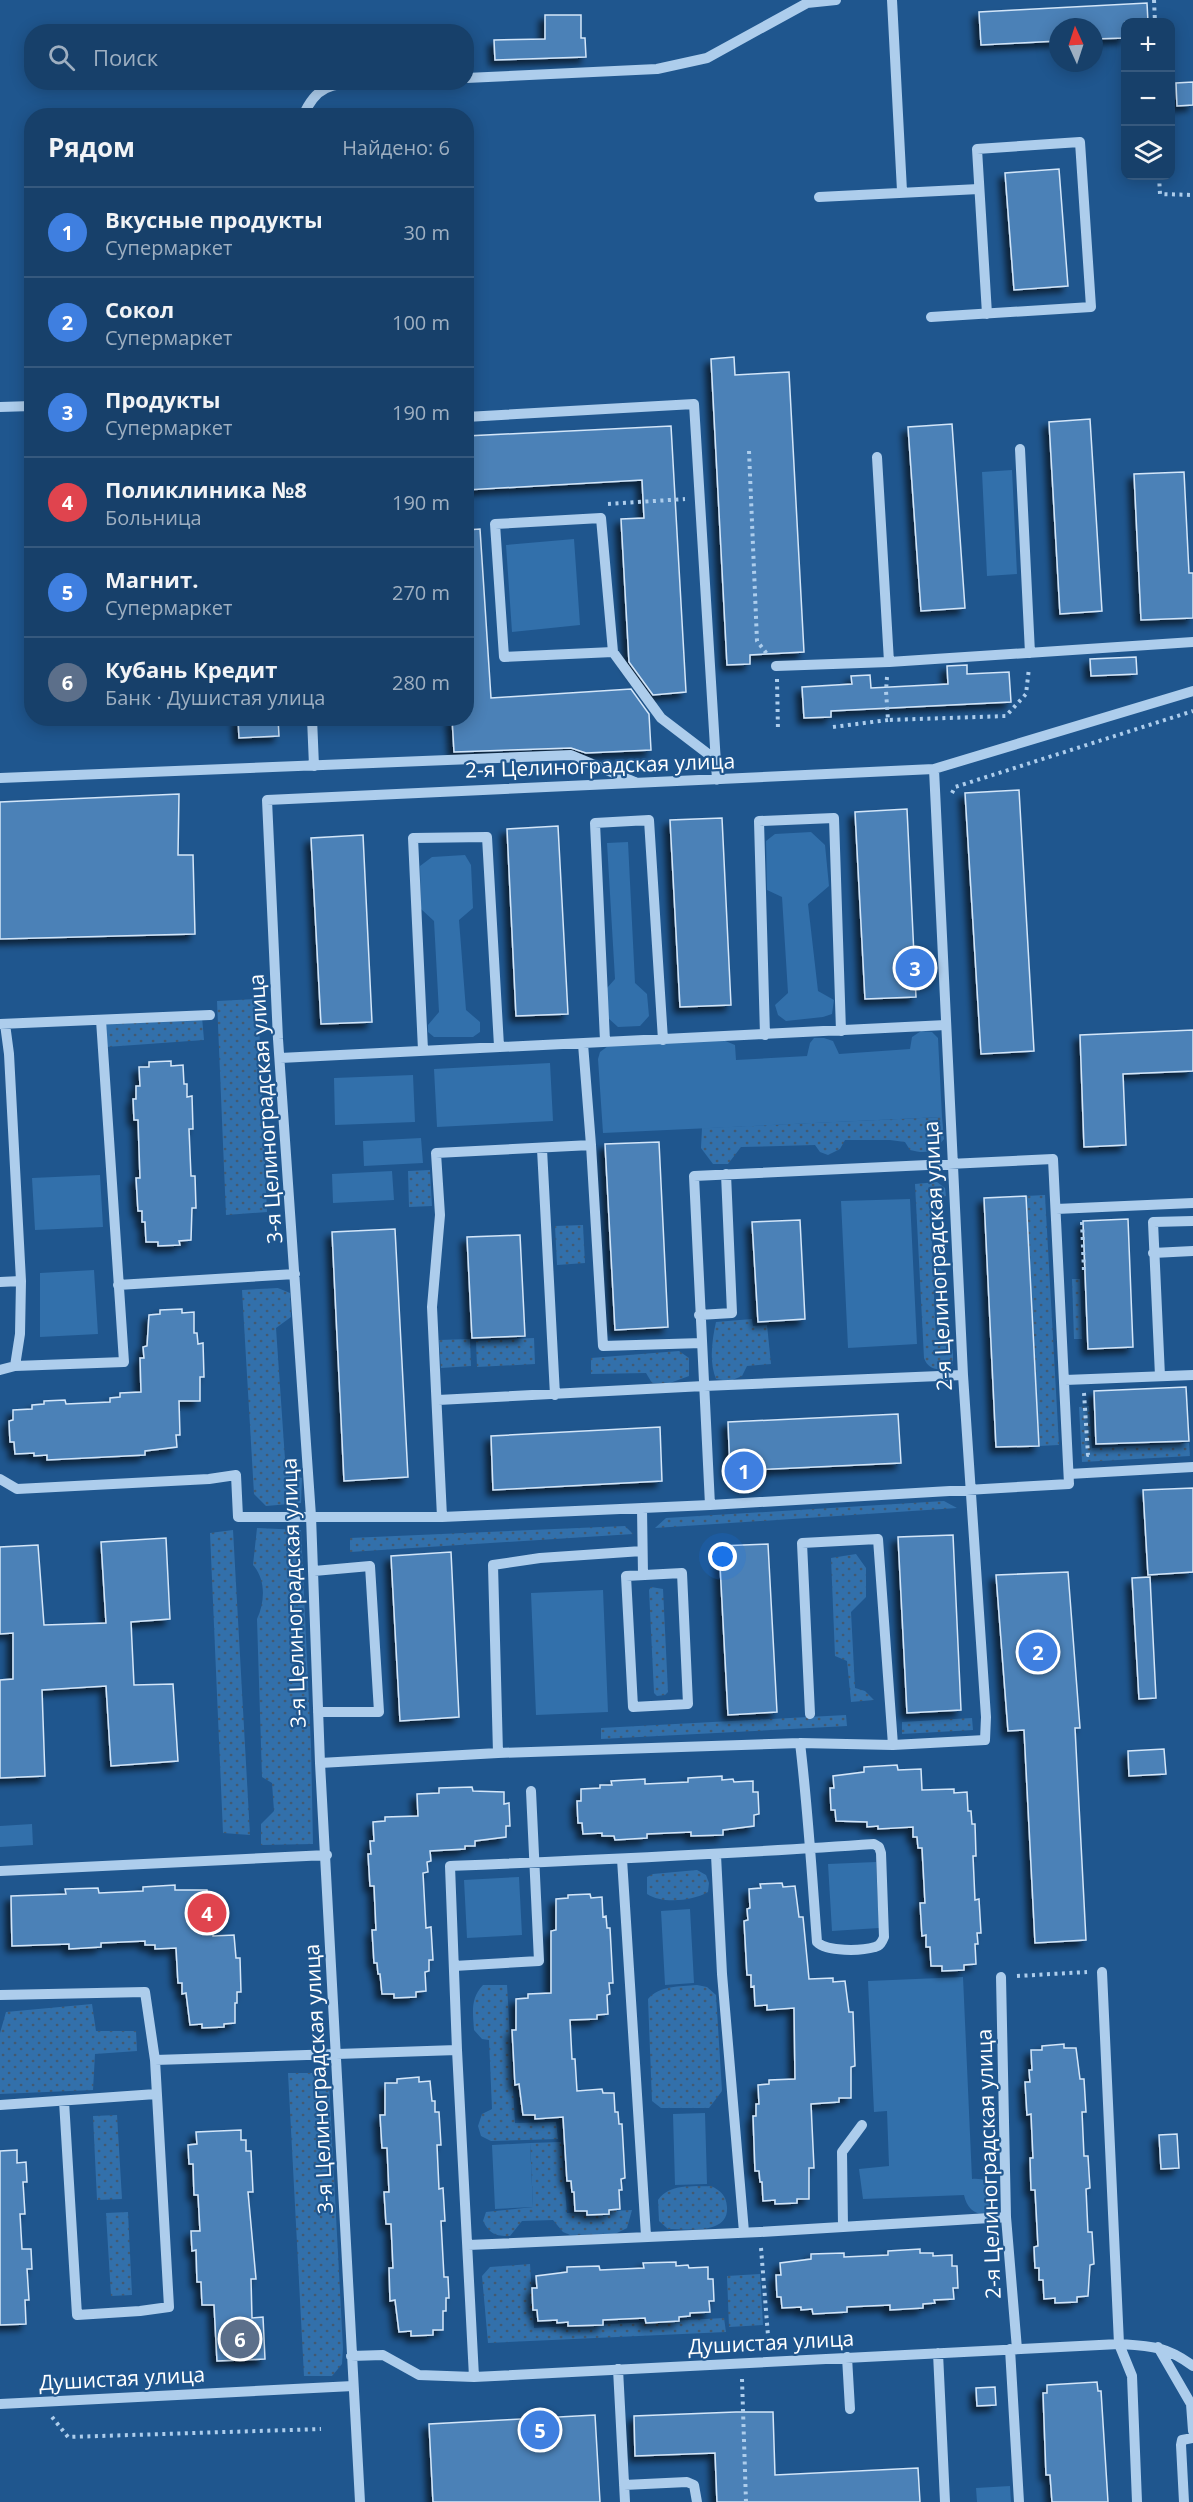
<!DOCTYPE html>
<html lang="ru">
<head>
<meta charset="utf-8">
<style>
  body { margin:0; font-family:"Open Sans",sans-serif; background:#204770; color:#f1f3f6 }
  .controls { position:absolute; right:18px; top:18px; display:grid; overflow:hidden; border-radius:12px; box-shadow:0 3px 15px #0003 }
  .controls button { width:54px; height:54px; display:grid; place-items:center; padding:0; border:0; border-bottom:2px solid #36597e; background:#17406a; color:#f1f3f6; font:30px sans-serif }
  .compass { position:absolute; left:1049px; top:18px; width:54px; height:54px; border-radius:50%; background:#17406a; box-shadow:0 3px 15px #0003; rotate:357deg }
  .you { position:absolute; left:723px; top:1557px; width:21px; height:21px; margin:-15px; border:4px solid #fff; border-radius:50%; background:#1a73e8; box-shadow:0 0 0 9px #1a73e833 }
  .badge { display:grid; place-items:center; width:39px; height:39px; border-radius:50%; background:#90b9f0; color:#fff; font-size:20px; font-weight:700 }
  .pin { position:absolute; translate:-50% -50%; border:3px solid #fff; box-shadow:0 2px 6px #0006 }
  .list { margin:0; padding:0; list-style:none }
  h2 { display:flex; justify-content:space-between; align-items:center; height:78px; margin:0; padding:0 24px; font-size:26px }
  h2 small { font-size:20px; font-weight:400; color:#9eafc1 }
  .list li { display:grid; grid-template-columns:39px 1fr auto; gap:18px; align-items:center; box-sizing:border-box; height:90px; padding:0 24px; border-top:2px solid #36597e }
  .list b { display:block; font-size:22px; white-space:nowrap }
  .list p { margin:0; font-size:20px; white-space:nowrap; color:#9eafc1 }
  .list em { font-size:20px; font-style:normal; color:#9eafc1 }
  .icon { flex:none; width:33px; height:33px; fill:none; stroke:currentColor; stroke-width:2; stroke-linecap:round; stroke-linejoin:round }
  .map { position:relative; flex:none; width:1193px; height:2502px; overflow:hidden }
  .search { position:absolute; background:#17406a; box-shadow:0 3px 15px #0003; left:24px; top:24px; width:450px; height:66px; display:flex; align-items:center; gap:15px; box-sizing:border-box; padding:0 21px; border-radius:24px; color:#9eafc1; font-size:22px }
  .panel { position:absolute; background:#17406a; box-shadow:0 3px 15px #0003; left:24px; top:108px; width:450px; height:618px; border-radius:24px }
  .map>svg:first-child { display:block }
</style>
</head>
<body>
<div class="map">
<svg width="1193" height="2502" viewBox="0 0 1193 2502">
  <defs>
    <pattern id="grass-dots" width="8" height="8" patternUnits="userSpaceOnUse" patternTransform="scale(1.5)"><rect width="8" height="8" fill="#3270ab"/><path d="M2 2h.1M6 6h.1" fill="none" stroke="#425a72" stroke-width="1.8" stroke-linecap="round"/></pattern>
    <filter id="shadow"><feDropShadow dx="-5.5" dy="5.5" stdDeviation="3" flood-color="#0009"/></filter>
  </defs>
  <rect width="100%" height="100%" fill="#1f568e"/>
  <path fill="url(#grass-dots)" d="M258,999l9,213 -41,3 -9,-214z
    M202,1017l2,23 -98,7 -3,-23z
    M942,1117l2,22c-11,14 -18,15 -34,11l-5,-8 -15,-2h-45l-5,9 -12,6 -8,-3 -5,-7 -74,2 -13,17h-15l-12,-16 1,-20z
    M430,1170l2,36 -23,1 -1,-36z
    M937,1182l8,6 1,8 -16,9 3,59c11,6 14,10 14,23l-13,6 2,44 13,4 4,10v14c-11,6 -24,7 -29,-7l-9,-174z
    M1045,1195l14,250 -20,1 -13,-250z
    M583,1225l2,38 -28,2 -2,-39z
    M1072,1279h8l2,60h-8z
    M278,1288l12,5 1,24 -15,11 10,146 16,4 -1,25 -35,3 -12,-12 -12,-204z
    M752,1319l1,7 14,-1 4,39 -24,2 -5,10 -12,5 -14,-2c-7,-17 -4,-39 0,-57z
    M534,1338l1,26 -58,3 -1,-26z
    M470,1339l1,27 -30,2 -2,-28z
    M679,1351l10,7v18l-19,7h-18l-6,-10 -55,1v-16z
    M1089,1406l3,42 97,-5 1,13 -108,6 -3,-55z
    M944,1501l13,7 -302,20 11,-10z
    M625,1526l8,8 -283,18v-14z
    M257,1528l44,2 10,216 2,98 -52,1v-21l13,-13 -2,-28 -10,-6 -5,-158c8,-17 9,-40 -4,-54z
    M233,1530l17,305 -27,-2 -13,-300z
    M856,1554l10,14v29l-15,15 4,76 10,3 9,9 -23,2 -4,-41 -12,-5 -4,-98z
    M651,1587l12,2 5,103 -3,3 -8,1 -3,-3 -5,-103z
    M846,1715l1,11 -246,13v-11z
    M972,1718l1,12 -71,4v-12z
    M697,1870l9,5 3,8 -1,9c-15,9 -46,12 -61,2v-17l6,-3z
    M483,1985h24l8,138 41,-1 2,17 -67,2 -10,-5 -3,-10 4,-12 10,-5 -3,-69 -7,-1 -8,-9c-1,-18 -4,-31 9,-45z
    M697,1985l10,2 9,8 6,96 -13,17h-48l-9,-7 -4,-102c12,-14 31,-12 49,-14z
    M92,2004l4,27h40l1,20 -42,3 -2,36 -93,4v-61l6,-21z
    M288,2073h36l5,10 14,265 -1,16 -10,12h-28z
    M117,2115l5,84 -25,1 -4,-84z
    M561,2142l6,71 65,-3 -5,18 -12,6 -45,1 -7,-3 -10,-12 -31,1 -12,15c-15,0 -20,-2 -27,-15l3,-9 47,-5 -3,-64z
    M711,2186c10,5 15,9 16,21 2,28 -40,22 -59,22l-9,-8 -1,-21c12,-17 34,-13 53,-14z
    M128,2212l4,83 -21,1 -5,-83z
    M530,2264l4,64 190,-10 2,14 -238,11 -6,-67 8,-9z
    M760,2274l3,51 -34,2 -2,-51z"/>
  <path fill="#3270ab" d="M1012,470l5,104 -30,2 -5,-104z
    M574,539l6,86 -68,7 -6,-87z
    M811,832l14,13 4,41 -21,18 10,87 16,9 -2,14 -9,3 -37,4 -8,-6 -3,-10 13,-12 -6,-96 -15,-7 -1,-49 9,-7z
    M628,842l7,141 12,11 2,22 -9,10 -22,1 -10,-9 -1,-30 8,-9 -8,-136z
    M465,855l6,10 2,43 -14,12 7,90 14,12v10l-7,5h-39l-6,-5v-7l11,-13 -5,-91 -13,-12 -1,-43 12,-9z
    M921,1031l11,1 6,6 4,79 -339,16 -5,-74 2,-7 8,-6 115,-6 12,5 1,15 71,-4 3,-13 4,-5h10l9,3 6,13 71,-5 2,-12z
    M550,1063l3,58 -116,6 -3,-58z
    M413,1075l2,47 -80,3 -1,-47z
    M421,1138l2,25 -59,3 -1,-25z
    M392,1171l2,29 -61,3 -1,-29z
    M100,1175l3,52 -68,3 -3,-52z
    M910,1199l7,145 -69,4 -7,-147z
    M94,1270l4,64 -58,3v-64z
    M603,1590l5,122 -72,3 -5,-122z
    M32,1824l1,21 -33,2v-21z
    M876,1862l3,66 -47,3 -4,-67z
    M519,1877l3,58 -55,3 -3,-58z
    M690,1909l4,74 -29,2 -4,-74z
    M963,1977l9,202c9,-1 18,2 25,9 2,33 -28,33 -33,7l-101,4 -4,-30 30,-3 -2,-55 -13,1 -6,-131z
    M705,2113l2,71 -32,1 -2,-71z
    M530,2143l3,64 -38,2 -3,-64z
    M1010,2486l1,16h-34l-1,-14z"/>
  <path fill="#4c81b7" stroke="#d3e6f9" stroke-width="1.5" filter="url(#shadow)" d="M1147,3l1,19h-23v16l-31,1v-12h-36v14l-77,4 -2,-33z
    M545,15h36v23h4l1,19 -91,3 -1,-20 51,-1z
    M1193,82v23l-16,1 -1,-23z
    M1059,169l9,117 -54,4 -9,-117z
    M734,357l1,18 54,-3 15,280 -54,3v9l-23,1 -16,-306z
    M1090,419l12,192 -42,3 -11,-192z
    M952,424l13,184 -44,3 -13,-184z
    M671,426l15,266 -33,3 -24,-33 -8,-143 23,-1 -2,-38 -176,10v-54z
    M1184,472l5,101h4v45l-52,2 -7,-146z
    M480,529l11,169 140,-9 18,25 2,36 -65,3 -15,-5 -117,4 -2,-34h14v-188z
    M1136,657l1,17 -46,2 -1,-17z
    M967,665v9l42,-2 2,30 -180,9v6l-27,1 -2,-31 50,-3 -1,-8 19,-1 1,13 77,-4 -1,-18z
    M238,718h40l1,18 -40,2z
    M1019,790l15,261 -53,3 -16,-261z
    M179,794l-1,61h15l2,79 -195,5v-137z
    M907,809l9,188 -51,2 -10,-187z
    M722,818l9,187 -51,2 -10,-187z
    M558,826l10,188 -52,2 -9,-187z
    M363,835l9,187 -51,2 -10,-186z
    M1193,1030v41l-70,3 3,71 -42,2 -4,-112z
    M171,1061v5l12,-1 1,19h3v13l5,-1 1,33h-4l2,47h4l1,32h-4l-1,32 -12,1 1,4 -22,1v-4h-12l-1,-20h-3v-11h-4l-2,-33h4l-2,-58h-4l-1,-21h3v-13h4l-1,-19h10v-5z
    M659,1142l9,185 -53,3 -10,-186z
    M1026,1196l13,250 -43,1 -12,-249z
    M1128,1219l5,128 -45,2 -5,-128z
    M800,1220l5,99 -47,3 -6,-100z
    M395,1229l13,248 -64,4 -12,-249z
    M520,1235l5,101 -53,2 -5,-101z
    M182,1309v4l12,-1v21h3l1,11 5,-1 1,34h-4v24h-21l1,34h-4l1,12 -32,4v4l-98,5v-5l-13,1v-3l-19,1 -1,-12h-4l-1,-21 4,-1v-10l19,-1v-4l12,-1v-3l21,-1 1,4 44,-2v-4l10,-1v-4l21,-1 -1,-34h4l-1,-11 4,-1 2,-31 11,-1v-4z
    M1186,1387l3,54 -93,3 -2,-53z
    M898,1414l3,49 -171,8 -2,-49z
    M660,1427l2,54 -169,9 -2,-54z
    M1193,1488v84l-45,3 -5,-85z
    M953,1535l8,175 -54,3 -9,-176z
    M166,1538l4,81 -39,3 3,63 39,-1 5,77 -67,5 -5,-80 -64,4 3,86 -45,2v-98l13,-1v-46l-13,1v-87l38,-2 6,80 62,-2 -5,-81z
    M768,1544l9,168 -49,3 -9,-169z
    M451,1552l8,165 -59,4 -9,-165z
    M1068,1572l12,156h-5l11,212 -51,3 -11,-213 -16,1 -12,-156z
    M1150,1577l6,121 -17,1 -7,-121z
    M1164,1749l2,25 -37,2 -1,-25z
    M897,1765l1,5 23,-1 1,21 32,-1v4l13,-1 1,19h3l1,13h3l1,32h-3l2,44 4,-1 2,34h-4l1,11h-3l1,20 -12,1v5l-22,1v-5h-11l-1,-19h-4v-12l-4,1 -2,-33h5l-3,-55h-4l-1,-11h-4v-10l-35,2v-3l-11,1v-5l-31,-1 -1,-11h-4l-1,-22h4l-1,-12 31,-4v-5z
    M722,1776v4l11,-1 1,3 19,-1v11h5l1,22 -5,1v11l-31,4v5l-32,1v-4l-44,2v4l-32,2 -1,-4h-12v-3l-19,1 -1,-11h-4l-1,-22h4v-12l19,-1v-3h12l-1,-4 34,-2v5l43,-2v-4z
    M472,1787l1,4 31,1v12l5,-1 1,23h-4v11l-31,4v5h-10v3l-35,2 1,10 -4,1 1,10 -5,1 3,55 5,-1 2,33h-4v11l-4,1 1,19 -10,1v5l-22,1v-4h-12l-2,-20h-2l-1,-11h-3l-2,-33h4l-2,-44h-4l-2,-32h3l-1,-13h4l-1,-19 12,-1v-4l33,-1 -1,-22 22,-1v-5z
    M782,1883l1,4 12,-1 4,31h4l6,62 24,-1v4l12,-1 4,31h4l2,54 -4,1v31h-12v4l-28,2 3,64h-5v31h-12v4l-22,1v-4l-12,1 -1,-19h-2l-1,-11h-4l-2,-55h3v-12h3l-1,-19 11,-1v-4l26,-1 -1,-71 -27,2v-5l-12,1 -1,-20 -3,1v-12h-4l-3,-54 4,-1 -1,-11 3,-1 -1,-19 12,-1 -1,-4z
    M175,1885v5h32l1,13 4,-1 1,34 21,-1 2,23h4l1,34h-4v11h-2v20l-11,1v3l-22,1v-4l-12,1 -4,-32 -4,1v-11h-4l-2,-35 -21,1v-4h-10v-4l-44,2v4l-32,2v-5l-57,2 -1,-50 55,-2 -1,-5 33,-1 1,5 44,-2v-4z
    M590,1894l1,4 11,-1 1,20 3,-1 1,12h3l3,55h-4l1,11 -3,1 1,19 -11,1v4l-27,1 2,39h3l2,32 25,-2 1,4h11l1,19h3l1,12h3l3,54 -4,1 1,11h-3l1,19 -11,1v4l-22,1v-4h-12l-1,-19h-2l-1,-11h-4l-4,-64 -28,2v-4h-12l-4,-31 -4,1 -3,-55h4v-31l12,-1v-4l23,-1v-62l5,-1v-31l12,-1v-3z
    M1064,2044v4h12l4,31h4l2,33h-4l2,44h4l2,32 -4,1 2,43h4l2,32 -4,1 -2,31 -11,1v5l-22,1v-5l-11,1 -1,-19h-4v-12h-4l-1,-21 4,-1 -3,-56h-4l-1,-32h3l-2,-44 -4,1 -2,-33h5l-1,-12h3l-1,-20h11v-4z
    M419,2077v5l11,-1 2,20h3v11h4l2,33h-4l2,44 4,-1 2,33h-4l3,56h4l1,21h-3v13h-3v19h-10v5l-22,1v-5l-12,1 -4,-32 -5,1 -1,-33h4l-2,-44h-5l-2,-32h5l-2,-44h-5l-2,-33h5v-32h12v-4z
    M241,2130v10h5v11h5l2,41h-5l8,87h-5l1,39 11,-1 2,42 -48,2 -3,-56h-12l-1,-23h-4l-1,-32 -4,1 -1,-20h9l-2,-36h-4l-1,-31h-4l-1,-19 9,-1 -1,-12z
    M1177,2134l2,34 -18,1 -2,-34z
    M17,2150v13l9,-1 1,20h-4l2,32h-5l2,35h9l1,20h-5l2,31h-4l1,24 -26,1v-174z
    M920,2249v4h13v3l19,-1v11h5l1,22h-5l1,11 -20,1 1,3 -12,1v4l-33,2v-5l-43,2v5l-34,2 -1,-5 -11,1v-3l-19,1 -1,-11h-4l-1,-22h5l-1,-12 31,-4v-5l33,-1v4l44,-2v-4z
    M676,2262v4l12,-1 1,3 19,-1v12h5l1,22h-5l1,11 -20,1v3l-11,1v4l-33,2 -1,-5 -42,2v5l-35,1v-4l-11,1v-3l-19,1 -1,-11h-4l-1,-22h5l-1,-12 31,-4v-5l32,-1 1,4 44,-2 -1,-5z
    M1097,2382l1,9h3l7,111h-56l-2,-27h-4l-3,-82h4v-8z
    M995,2387l1,18 -19,1 -1,-18z
    M736,2412h37l2,63 143,-7 2,34h-203l-2,-49 -80,3 -1,-40z
    M595,2415l5,87h-167l-4,-78z"/>
  <g fill="none" stroke-linecap="round" stroke-linejoin="round">
    <path stroke="#adcdec" stroke-width="4" stroke-dasharray="3 4.5" stroke-linecap="butt" d="M1154,0l1,22
      M1159,176l1,18 33,1
      M749,451l8,190 10,13
      M608,504l77,-5
      M887,677l-1,14 2,29 118,-4 20,-22 3,-26
      M777,679l1,52
      M833,727l55,-7
      M952,793l3,-6 238,-76
      M1082,1222l2,50
      M1084,1393l4,62h2
      M1017,1976l70,-4
      M761,2248l8,100
      M742,2379l4,123
      M52,2417l16,20 253,-8"/>
    <path stroke="#adcdec" stroke-width="10" d="M892,0l10,191
      M466,78l191,-9 50,-11 100,-55 29,-3
      M303,116c14,-33 31,-32 62,-34
      M819,197l160,-8
      M931,317l160,-10 -11,-165 -103,7 10,165
      M0,407l32,-1
      M466,417l228,-13 23,376
      M1020,449l10,204
      M877,457l12,205
      M613,652l-109,5 -9,-133 106,-6 12,134 48,66 55,42
      M776,666l113,-4 304,-20
      M312,718l2,48
      M0,778l571,-23 64,27
      M0,1024l210,-9
      M5,1024l4,30 12,227 -1,53 -5,32
      M765,1035l-6,-214 75,-3 7,213
      M605,1041l-10,-218 54,-3 14,220
      M423,1050l-10,-212 74,-1 12,209
      M280,1058l666,-33
      M591,1145l12,201 99,-3
      M542,1149l13,246
      M1056,1209l137,-6
      M1153,1253l40,-2
      M0,1282l21,-1
      M118,1285l177,-11
      M699,1315l33,-2 -6,-139
      M0,1370l15,-4 109,-4 -23,-342
      M1160,1376l-7,-154 40,-1
      M1065,1380l128,-5
      M438,1400l266,-14 259,-11
      M1069,1474l124,-7
      M0,1479l17,10 192,-10 27,-4 2,42h204l268,-12 359,-21 -16,-325 -359,17 16,329
      M642,1508l1,67
      M442,1517l-10,-210 8,-92 -4,-62 155,-8 -8,-101
      M314,1571l56,-5 9,146h-61
      M682,1573l6,131 -55,3 -7,-131z
      M810,1714l-8,-171 76,-4 15,206
      M498,1753l-5,-188 47,-7 102,-7
      M320,1763l178,-10 302,-10 93,2 92,-5 1,-23 -23,-342 -29,-606
      M716,1855l6,119 22,258
      M622,1859l24,377
      M0,1871l327,-16
      M454,1966l85,-5 -8,-170
      M1102,1972l17,372 13,32 5,126
      M1001,1977l5,240 11,132
      M0,1995l145,-3 10,68 14,247 -29,4 -63,4 -13,-214
      M155,2060l302,-10
      M0,2105l156,-11
      M843,2227l-1,-75 20,-27
      M468,2245l292,-13 246,-15
      M1158,2347l33,57 2,27
      M1010,2349l9,153
      M938,2353l7,149
      M351,2356l32,-1 36,20 55,2 645,-33c32,2 47,2 74,22
      M847,2357l3,52
      M618,2369l7,133
      M474,2377l-17,-327 -7,-184c141,-6 283,-12 424,-22l5,3 2,6 3,84c-2,5 -4,9 -9,10 -14,4 -48,5 -58,-5 -5,-66 -9,-133 -17,-199
      M0,2404l353,-18
      M624,2485l63,-3 7,3 3,17
      M360,2502l-40,-739 -9,-247 -33,-477 -11,-239 667,-31 259,-78
      M1184,2502l-3,-57 1,-5 11,-2"/>
  </g>
  <g text-anchor="middle" dominant-baseline="central" stroke-width="4.5" stroke-linejoin="round" paint-order="stroke">
    <g font-size="21" fill="#fff" stroke="#1f568e">
      <text transform="translate(600 765) rotate(-2)">2-я Целиноградская улица</text>
      <text transform="translate(265 1109) rotate(-94)">3-я Целиноградская улица</text>
      <text transform="translate(937 1256) rotate(-93)">2-я Целиноградская улица</text>
      <text transform="translate(293 1593) rotate(-92)">3-я Целиноградская улица</text>
      <text transform="translate(318 2079) rotate(-93)">3-я Целиноградская улица</text>
      <text transform="translate(988 2164) rotate(-92)">2-я Целиноградская улица</text>
      <text transform="translate(771 2342) rotate(-3)">Душистая улица</text>
      <text transform="translate(122 2378) rotate(-3)">Душистая улица</text>
    </g>
  </g>
</svg>
<div class="controls">
<button>+</button>
<button>−</button>
<button><svg class="icon" aria-label="layers" viewBox="0 0 24 24"><path d="M12 4l9 5-9 5-9-5zM3 14l9 5 9-5"/></svg></button>
</div>
<svg class="compass" viewBox="-18 -18 36 36"><path d="M0-13l5 13h-10z" fill="#e53935"/><path d="M0 13l5-13h-10z" fill="#9eafc1"/></svg>
<div class="you"></div>
<div class="pin badge" style="left:744px;top:1471px;background:#3f7fe0">1</div>
<div class="pin badge" style="left:1038px;top:1652px;background:#3f7fe0">2</div>
<div class="pin badge" style="left:915px;top:968px;background:#3f7fe0">3</div>
<div class="pin badge" style="left:207px;top:1913px;background:#e0444e">4</div>
<div class="pin badge" style="left:540px;top:2430px;background:#3f7fe0">5</div>
<div class="pin badge" style="left:240px;top:2339px;background:#5c6f8a">6</div>
<div class="search"><svg class="icon" aria-label="search" viewBox="0 0 24 24"><circle cx="10" cy="10" r="6"/><path d="M15 15l6 6"/></svg>Поиск</div>
<section class="panel">
<h2>Рядом<small>Найдено: 6</small></h2>
<ul class="list">
<li><span class="badge" style="background:#3f7fe0">1</span><div><b>Вкусные продукты</b><p>Супермаркет</p></div><em>30 m</em></li>
<li><span class="badge" style="background:#3f7fe0">2</span><div><b>Сокол</b><p>Супермаркет</p></div><em>100 m</em></li>
<li><span class="badge" style="background:#3f7fe0">3</span><div><b>Продукты</b><p>Супермаркет</p></div><em>190 m</em></li>
<li><span class="badge" style="background:#e0444e">4</span><div><b>Поликлиника №8</b><p>Больница</p></div><em>190 m</em></li>
<li><span class="badge" style="background:#3f7fe0">5</span><div><b>Магнит.</b><p>Супермаркет</p></div><em>270 m</em></li>
<li><span class="badge" style="background:#5c6f8a">6</span><div><b>Кубань Кредит</b><p>Банк · Душистая улица</p></div><em>280 m</em></li>
</ul>
</section>
</div>
</body>
</html>
